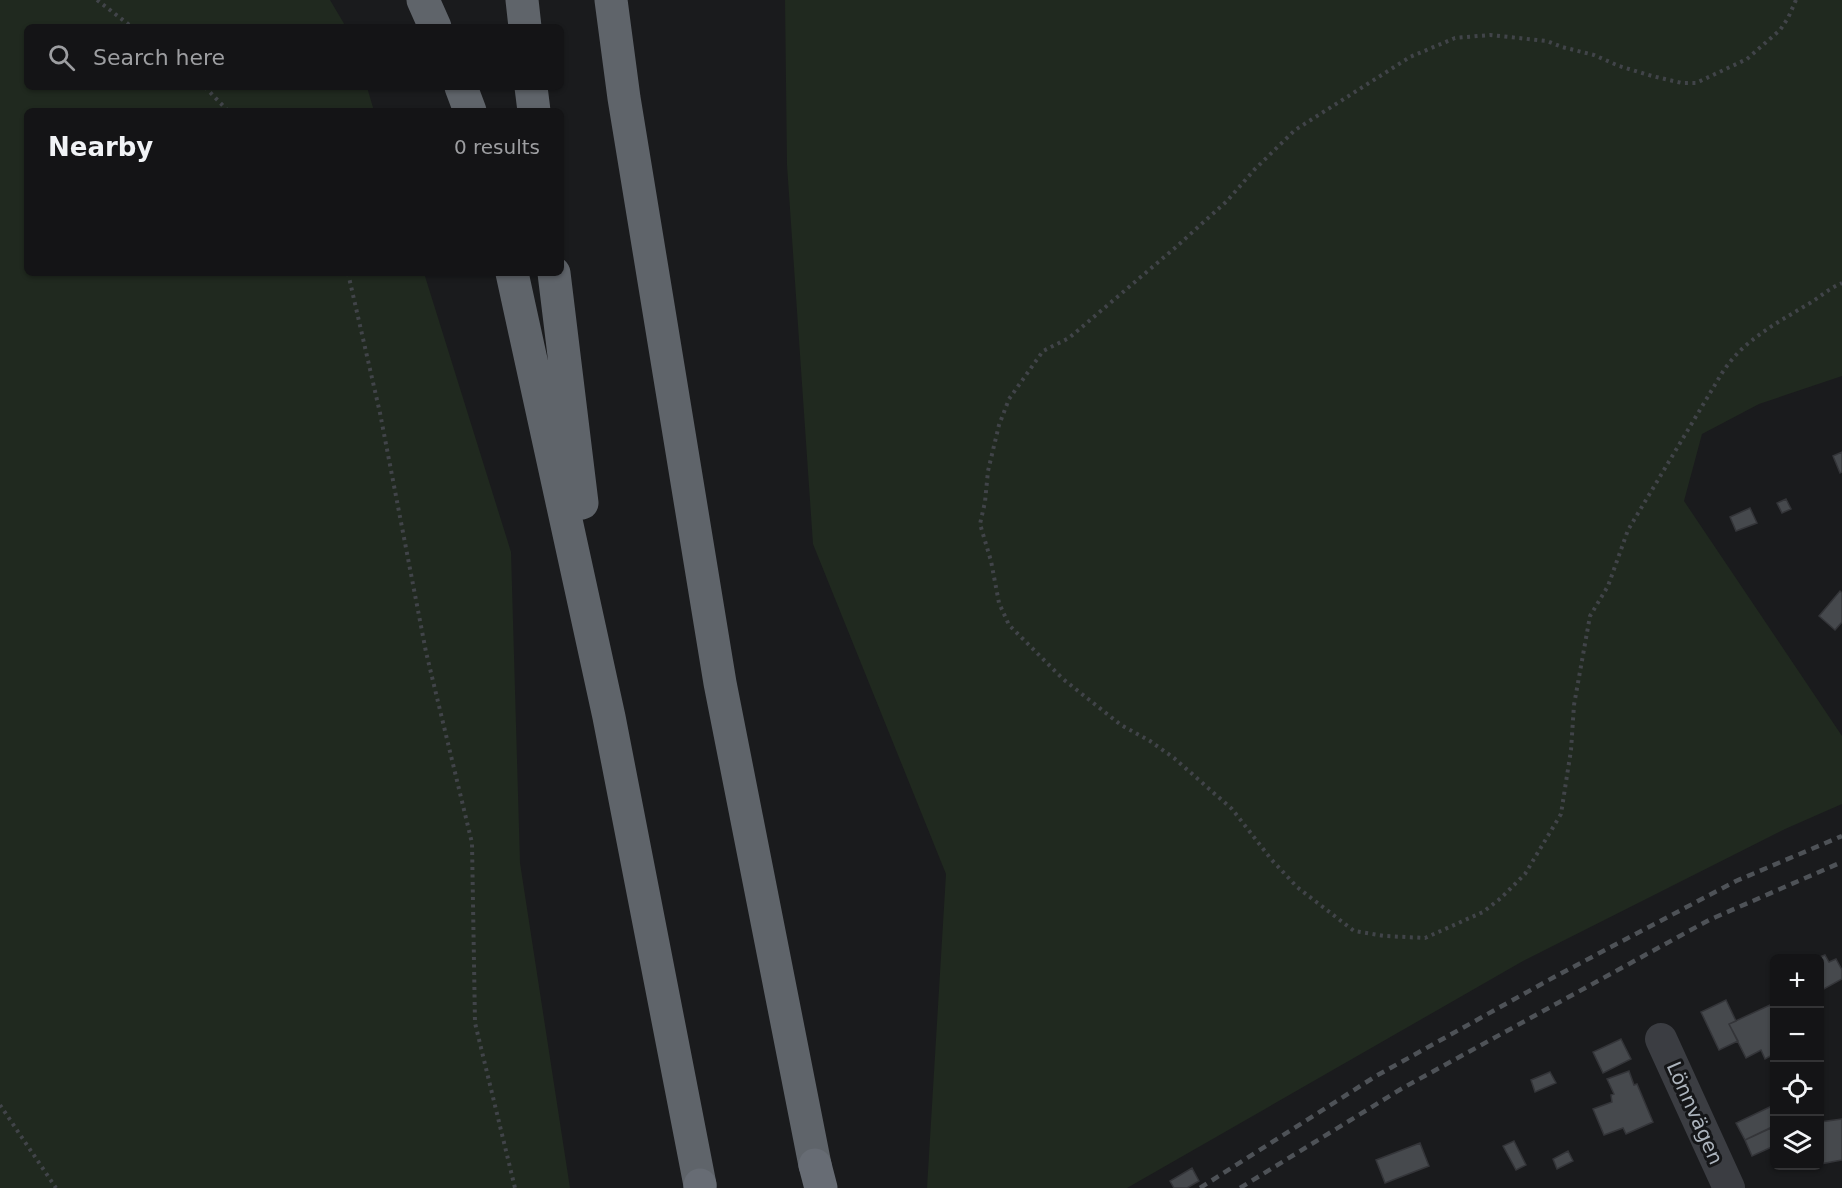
<!DOCTYPE html>
<html lang="en">
<head>
<meta charset="utf-8">
<style>
  body { margin:0; font-family:"DejaVu Sans",sans-serif; background:#1d1d1f; color:#f1f3f6 }
  .controls { position:absolute; right:18px; bottom:18px; display:grid; overflow:hidden; border-radius:9px; box-shadow:0 2px 4px #0004 }
  .controls button { width:54px; height:54px; display:grid; place-items:center; padding:0; border:0; border-bottom:2px solid #333335; background:#141416; color:#f1f3f6; font:30px sans-serif }
  .list { margin:0; padding:0; list-style:none }
  h2 { display:flex; justify-content:space-between; align-items:center; height:78px; margin:0; padding:0 24px; font-size:26px }
  h2 small { font-size:20px; font-weight:400; color:#9d9ea1 }
  .icon { flex:none; width:33px; height:33px; fill:none; stroke:currentColor; stroke-width:2; stroke-linecap:round; stroke-linejoin:round }
  .map { position:relative; flex:none; width:1842px; height:1188px; overflow:hidden }
  .search { position:absolute; background:#141416; box-shadow:0 2px 4px #0004; left:24px; top:24px; width:540px; height:66px; display:flex; align-items:center; gap:15px; box-sizing:border-box; padding:0 21px; border-radius:9px; color:#9d9ea1; font-size:22px }
  .panel { position:absolute; background:#141416; box-shadow:0 2px 4px #0004; left:24px; top:108px; width:540px; height:168px; border-radius:9px }
  .map>svg:first-child { display:block }
</style>
</head>
<body>
<div class="map">
<svg width="1842" height="1188" viewBox="0 0 1842 1188">
  <rect width="100%" height="100%" fill="#1a1b1d"/>
  <path fill="#20291f" d="M0,0h330l16,27h-319v60h340l7,24h-347v162h397l87,279 9,311 50,325h-570z
    M785,0h1057v376l-83,28 -57,30 -18,67 158,235v68l-57,25 -262,132 -396,227h-200l19,-314 -133,-330 -26,-379z"/>
  <path fill="#46494d" stroke="#343539" stroke-width="1.5" d="M1842,452v20l-2,1 -7,-17z
    M1786,499l5,10 -9,4 -5,-10z
    M1750,508l7,15 -21,8 -6,-14z
    M1840,591l2,2v29l-7,8 -16,-14z
    M1825,955l4,7 7,-3 6,11v9l-20,11 -2,-5v-27h-3z
    M1726,1000l10,21 -7,3 9,17 -19,9 -18,-38z
    M1770,1005l4,9v40l-9,5 -4,-9 -15,8 -17,-34z
    M1621,1039l10,20 -28,14 -10,-21z
    M1629,1071l5,14 3,-1 16,38 -27,12 -3,-6 -19,7 -11,-26 19,-7 -1,-7 3,-1 -7,-15z
    M1550,1072l6,11 -21,9 -4,-12z
    M1774,1105v21l-29,14 -9,-17z
    M1842,1119v41l-22,4v-42z
    M1771,1128l3,8v10l-22,10 -7,-16z
    M1514,1141l12,24 -10,5 -13,-24z
    M1420,1143l9,23 -44,17 -9,-23z
    M1568,1151l5,10 -16,8 -4,-10z
    M1192,1168l7,13 -12,7h-13l-4,-7z"/>
  <g fill="none" stroke-linecap="round" stroke-linejoin="round">
    <path stroke="#414449" stroke-width="4" stroke-dasharray="3 4.5" stroke-linecap="butt" d="M97,0l35,27
      M1796,0l-8,18 -8,12 -33,29 -51,24h-14l-30,-7 -33,-10 -25,-11 -32,-8 -15,-6 -57,-6 -35,3 -45,19 -115,73 -41,40 -27,31 -51,46 -107,91 -26,13 -34,48 -10,26 -11,46 -3,31 -5,22 11,37 8,42 10,22 54,54 58,46 29,16 24,17 58,51 39,50 26,28 57,44 31,5 40,2 58,-26 18,-14 24,-24 36,-60 10,-64 3,-45 16,-89 18,-30 20,-56 94,-157c21,-33 55,-50 88,-70 11,-7 20,-15 32,-20
      M205,87l23,24
      M348,273l32,140 46,239 46,191 3,180 40,165
      M0,1105l56,83"/>
    <path stroke="#3b3d42" stroke-width="32" d="M1661,1039l68,149"/>
    <path stroke="#5f646a" stroke-width="33" d="M423,0l12,27
      M522,0l3,27
      M611,0l13,98 96,585 95,482
      M461,87l9,24
      M531,87l3,24
      M512,273l97,444 91,468
      M554,273l28,230"/>
    <path stroke="#676c74" stroke-width="33" d="M815,1165l6,23
      M700,1185v3"/>
    <path stroke="#4e5257" stroke-width="4.5" stroke-dasharray="8 6" stroke-linecap="butt" d="M1200,1188l176,-112 180,-100 180,-95 106,-45
      M1240,1188l161,-99 308,-169 133,-58"/>
  </g>
  <g text-anchor="middle" dominant-baseline="central" stroke-width="6" stroke-linejoin="round" paint-order="stroke">
    <g font-size="20" fill="#acb4bd" stroke="#151618">
      <text transform="translate(1695 1113) rotate(66)">Lönnvägen</text>
    </g>
  </g>
</svg>
<div class="controls">
<button>+</button>
<button>−</button>
<button><svg class="icon" aria-label="locate" viewBox="0 0 24 24"><circle cx="12" cy="12" r="6"/><path d="M12 2v4M12 18v4M2 12h4M18 12h4"/></svg></button>
<button><svg class="icon" aria-label="layers" viewBox="0 0 24 24"><path d="M12 4l9 5-9 5-9-5zM3 14l9 5 9-5"/></svg></button>
</div>
<div class="search"><svg class="icon" aria-label="search" viewBox="0 0 24 24"><circle cx="10" cy="10" r="6"/><path d="M15 15l6 6"/></svg>Search here</div>
<section class="panel">
<h2>Nearby<small>0 results</small></h2>
<ul class="list">
</ul>
</section>
</div>
</body>
</html>
